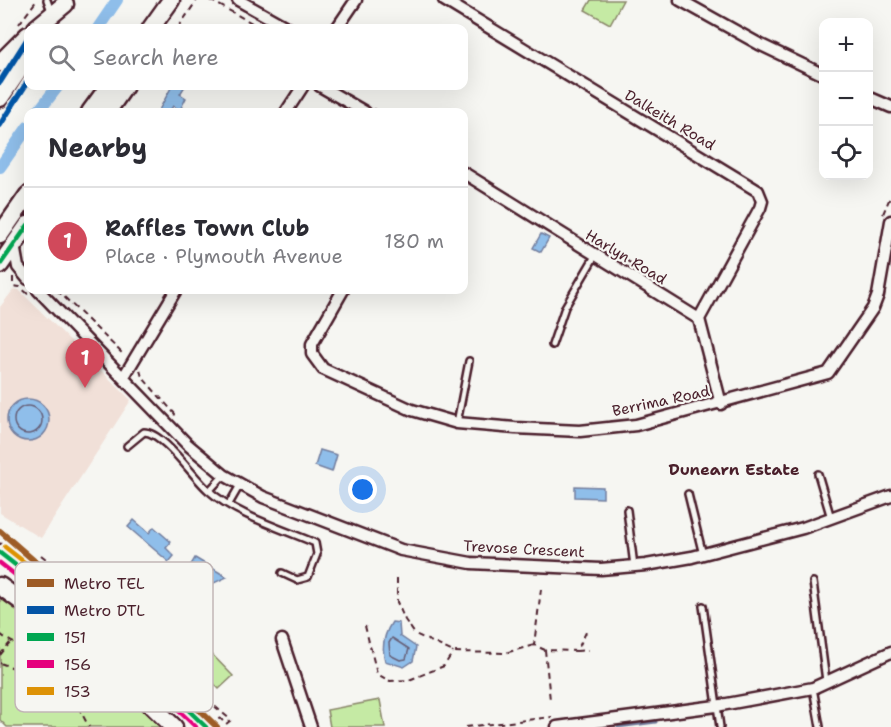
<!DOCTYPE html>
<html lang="en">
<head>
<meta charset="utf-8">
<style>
  body { margin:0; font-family:"Shantell Sans",sans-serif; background:#f7f7f7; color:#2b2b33 }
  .controls { position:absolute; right:18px; top:18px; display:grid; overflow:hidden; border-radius:12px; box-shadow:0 6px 24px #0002 }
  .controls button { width:54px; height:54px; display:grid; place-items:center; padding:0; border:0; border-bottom:2px solid #e1e1e2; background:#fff; color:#2b2b33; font:30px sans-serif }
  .you { position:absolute; left:363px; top:490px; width:21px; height:21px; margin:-15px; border:4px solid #fff; border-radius:50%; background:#1a73e8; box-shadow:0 0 0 9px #1a73e833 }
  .badge { display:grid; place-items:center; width:39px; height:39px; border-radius:50%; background:#d1495b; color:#fff; font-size:20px; font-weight:700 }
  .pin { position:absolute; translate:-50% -50px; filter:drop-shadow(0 2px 3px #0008) }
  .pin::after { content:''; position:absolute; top:32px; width:21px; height:18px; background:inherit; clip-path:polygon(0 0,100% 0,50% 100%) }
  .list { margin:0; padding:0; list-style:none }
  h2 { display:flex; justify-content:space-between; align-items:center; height:78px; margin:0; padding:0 24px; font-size:26px }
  h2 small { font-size:20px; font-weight:400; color:#7c7c81 }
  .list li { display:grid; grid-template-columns:39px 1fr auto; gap:18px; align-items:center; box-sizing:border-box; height:108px; padding:0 24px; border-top:2px solid #e1e1e2 }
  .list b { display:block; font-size:22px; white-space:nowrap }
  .list p { margin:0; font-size:20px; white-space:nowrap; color:#7c7c81 }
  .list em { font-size:20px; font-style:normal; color:#7c7c81 }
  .icon { flex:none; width:33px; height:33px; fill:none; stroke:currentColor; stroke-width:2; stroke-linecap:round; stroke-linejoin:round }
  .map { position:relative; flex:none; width:891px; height:727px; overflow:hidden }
  .search { position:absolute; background:#fff; box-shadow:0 6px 24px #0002; left:24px; top:24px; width:444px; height:66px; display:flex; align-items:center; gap:15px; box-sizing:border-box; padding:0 21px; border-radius:12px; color:#7c7c81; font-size:22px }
  .panel { position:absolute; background:#fff; box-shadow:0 6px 24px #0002; left:24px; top:108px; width:444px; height:186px; border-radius:12px }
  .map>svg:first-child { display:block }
</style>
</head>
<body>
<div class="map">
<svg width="891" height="727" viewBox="0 0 891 727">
  <rect width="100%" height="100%" fill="#f6f6f2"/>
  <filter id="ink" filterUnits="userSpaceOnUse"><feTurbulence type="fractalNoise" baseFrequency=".0167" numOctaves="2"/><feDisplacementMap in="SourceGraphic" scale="12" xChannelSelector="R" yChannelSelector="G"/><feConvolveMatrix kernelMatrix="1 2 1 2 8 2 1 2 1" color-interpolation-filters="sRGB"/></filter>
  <g filter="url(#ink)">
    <path fill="#f1e0d8" d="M14,289l5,1 112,110 -90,138 -41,-25v-206z"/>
    <path fill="#c5eaa4" stroke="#888468" stroke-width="1.5" d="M591,0h32l-13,24 -25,-14z
      M0,594l108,79 58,54h-159l-7,-7z
      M196,638l37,38 -14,13 -36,-38z
      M380,700l5,27h-55l-3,-17z"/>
    <path fill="#8fbeea" stroke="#737e9e" stroke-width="1.5" d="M172,86h13l-5,8 6,4 -6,12 -7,-4 -4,6h-11z
      M541,234l8,4 -8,14 -8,-4z
      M7 420a21 21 0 1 1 42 0a21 21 0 1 1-42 0Z
      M320,450l17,5 -5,17 -17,-6z
      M575,486l28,1v11l-28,-1z
      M134,520l15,13 5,-6 17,15 -5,6 8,8 -5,6 -41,-35z
      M195,558l32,19 -13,6 -25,-15z
      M392,622l7,1 1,13 16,11 -3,14 -9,6 -19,-6c-4,-15 -1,-27 7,-39z"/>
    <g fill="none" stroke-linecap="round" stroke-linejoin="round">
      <path stroke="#665f77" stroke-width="1.5" d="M14 420a14 14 0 1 1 28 0a14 14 0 1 1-28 0Z
        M392,638l17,11 -3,10 -6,1 -10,-5 -1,-12z"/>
      <path stroke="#737e9e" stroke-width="3" d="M618,727l38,-5"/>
      <path stroke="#8fbeea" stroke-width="12" d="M98,28l19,-28
        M38,112l20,-26
        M0,167l28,-40"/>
      <defs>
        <path id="service" d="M47,0l4,11
          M552,345l13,-38 30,-51
          M457,423l12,-62
          M127,446l17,-14c19,0 49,45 64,58 28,25 72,38 107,53l2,11 -9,23 -11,3 -15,-7
          M818,474l13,44
          M209,491l15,-16
          M688,494l15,61
          M229,504l11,-19
          M627,510l7,56
          M813,582l13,99
          M703,606l17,121
          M813,688l7,39"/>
        <path id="minor" d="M238,0l50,28
          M444,0l314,191 4,10 -2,7 -61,111
          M680,0l79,44 65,31
          M337,28l19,-28
          M320,86l45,26
          M868,97l23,10
          M286,112l17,-26
          M464,173l235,146 22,85
          M14,245l4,22 10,12
          M38,290l149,154 37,31 39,22 138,53 70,13 130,6 45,-4 46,-8 111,-29 88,-32
          M343,290l-31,54v10l11,15 89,41 45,13 58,5 65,3 56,-6 192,-52 45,-65 5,-13 13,-74
          M123,378l53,-88
          M282,640l29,87
          M557,727l159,-21 97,-18 78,-36"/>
        <path id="primary" d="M0,553c71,56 145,107 206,174
          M0,586l113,82 61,59"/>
        <path id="trunk" d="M36,28l29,-24
          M151,28l20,-28
          M0,63l28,-28
          M0,98l28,-41
          M90,112l19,-26
          M107,112l18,-26
          M0,235l28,-40
          M0,265l28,-40"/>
      </defs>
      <use href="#service" stroke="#4a1f2b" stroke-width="10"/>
      <use href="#minor" stroke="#4a1f2b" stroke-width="15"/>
      <use href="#primary" stroke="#4a1f2b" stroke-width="21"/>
      <use href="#trunk" stroke="#4a1f2b" stroke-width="21"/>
      <path stroke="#4a1f2b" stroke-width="2" stroke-dasharray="6 4.5" stroke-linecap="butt" d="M210,0l51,28
        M19,24l18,-24
        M178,28l19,-28
        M374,109l7,3
        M883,214l8,-19
        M600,244l48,30
        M13,277v9l7,1 9,8
        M57,290l67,65
        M140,370l2,7 33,37 -1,3
        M41,555l5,4
        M397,578v24l8,18 10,14 38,18 52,1 29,-8
        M541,589l-7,56 11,5 32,1 10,-21
        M365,626l12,48 13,7 19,-1 35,-14 9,-14
        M0,634c17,14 39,18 60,16
        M545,650l5,50
        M577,651l12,-1
        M0,655l10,-12
        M0,663l14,5 19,18 39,9 17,32
        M68,693l-2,-19 8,-14
        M207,708l5,-4 19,16 -5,4 -6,-6
        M466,727l86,-10"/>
      <use href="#service" stroke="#f6f6f2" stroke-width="5"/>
      <use href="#minor" stroke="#f6f6f2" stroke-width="10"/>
      <use href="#primary" stroke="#f6f6f2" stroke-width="16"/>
      <use href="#trunk" stroke="#f6f6f2" stroke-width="16"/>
      <path stroke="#4a1f2b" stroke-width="2" stroke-dasharray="6 4.5" stroke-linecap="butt" d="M211,727l9,-9"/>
      <defs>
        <path id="bus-1" d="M0,265l28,-40
          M0,553l133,104 73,70"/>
        <path id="bus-2" d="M0,563l128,100 68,64"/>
        <path id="bus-3" d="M5,547l133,104 73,71"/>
      </defs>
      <use href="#bus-1" stroke="#f6f6f2" stroke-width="9"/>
      <use href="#bus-2" stroke="#f6f6f2" stroke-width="9"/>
      <use href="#bus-3" stroke="#f6f6f2" stroke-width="9"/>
      <use href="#bus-1" stroke="#00a651" stroke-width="4.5"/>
      <use href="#bus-2" stroke="#e5007d" stroke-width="4.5"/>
      <use href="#bus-3" stroke="#dd9206" stroke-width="4.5"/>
      <defs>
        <path id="metro-1" d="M0,531l140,122 77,74"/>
        <path id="metro-2" d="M0,82l28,-44
          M0,125l28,-44"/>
      </defs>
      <use href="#metro-1" stroke="#f6f6f2" stroke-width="10"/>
      <use href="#metro-2" stroke="#f6f6f2" stroke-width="10"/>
      <use href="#metro-1" stroke="#9d5b25" stroke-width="6"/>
      <use href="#metro-2" stroke="#0354a6" stroke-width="6"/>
    </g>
  </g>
  <g text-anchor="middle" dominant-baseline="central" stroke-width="4.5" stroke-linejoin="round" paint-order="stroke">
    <g font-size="15" fill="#4a1f2b" stroke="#f6f6f2">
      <text transform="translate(670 120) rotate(31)">Dalkeith Road</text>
      <text transform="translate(626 257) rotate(31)">Harlyn Road</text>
      <text transform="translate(661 401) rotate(-12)">Berrima Road</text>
      <text transform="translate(524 549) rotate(3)">Trevose Crescent</text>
    </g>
    <g font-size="16" font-weight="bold" fill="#4a1f2b" stroke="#f6f6f2">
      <text x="734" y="469">Dunearn Estate</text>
    </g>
  </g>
  <rect x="15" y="562" width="198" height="150" rx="9" fill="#f6f6f2" stroke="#c2b6b6" stroke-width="1.5"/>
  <rect x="27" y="579" width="27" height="8" fill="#9d5b25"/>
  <rect x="27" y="606" width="27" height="8" fill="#0354a6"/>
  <rect x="27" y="633" width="27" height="8" fill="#00a651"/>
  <rect x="27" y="660" width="27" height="8" fill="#e5007d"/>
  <rect x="27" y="687" width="27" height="8" fill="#dd9206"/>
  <g font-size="16" fill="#4a1f2b">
    <text x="64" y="589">Metro TEL</text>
    <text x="64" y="616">Metro DTL</text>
    <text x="64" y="643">151</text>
    <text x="64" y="670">156</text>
    <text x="64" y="697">153</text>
  </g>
</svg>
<div class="controls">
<button>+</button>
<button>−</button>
<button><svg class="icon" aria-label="locate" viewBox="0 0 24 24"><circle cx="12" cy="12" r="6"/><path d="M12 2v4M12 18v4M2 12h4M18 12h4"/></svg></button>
</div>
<div class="you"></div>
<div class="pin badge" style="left:85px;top:388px">1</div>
<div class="search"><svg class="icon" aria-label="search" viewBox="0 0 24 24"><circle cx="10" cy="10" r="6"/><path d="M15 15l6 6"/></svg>Search here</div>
<section class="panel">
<h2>Nearby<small></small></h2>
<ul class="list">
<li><span class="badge">1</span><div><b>Raffles Town Club</b><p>Place · Plymouth Avenue</p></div><em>180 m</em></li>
</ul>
</section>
</div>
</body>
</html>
